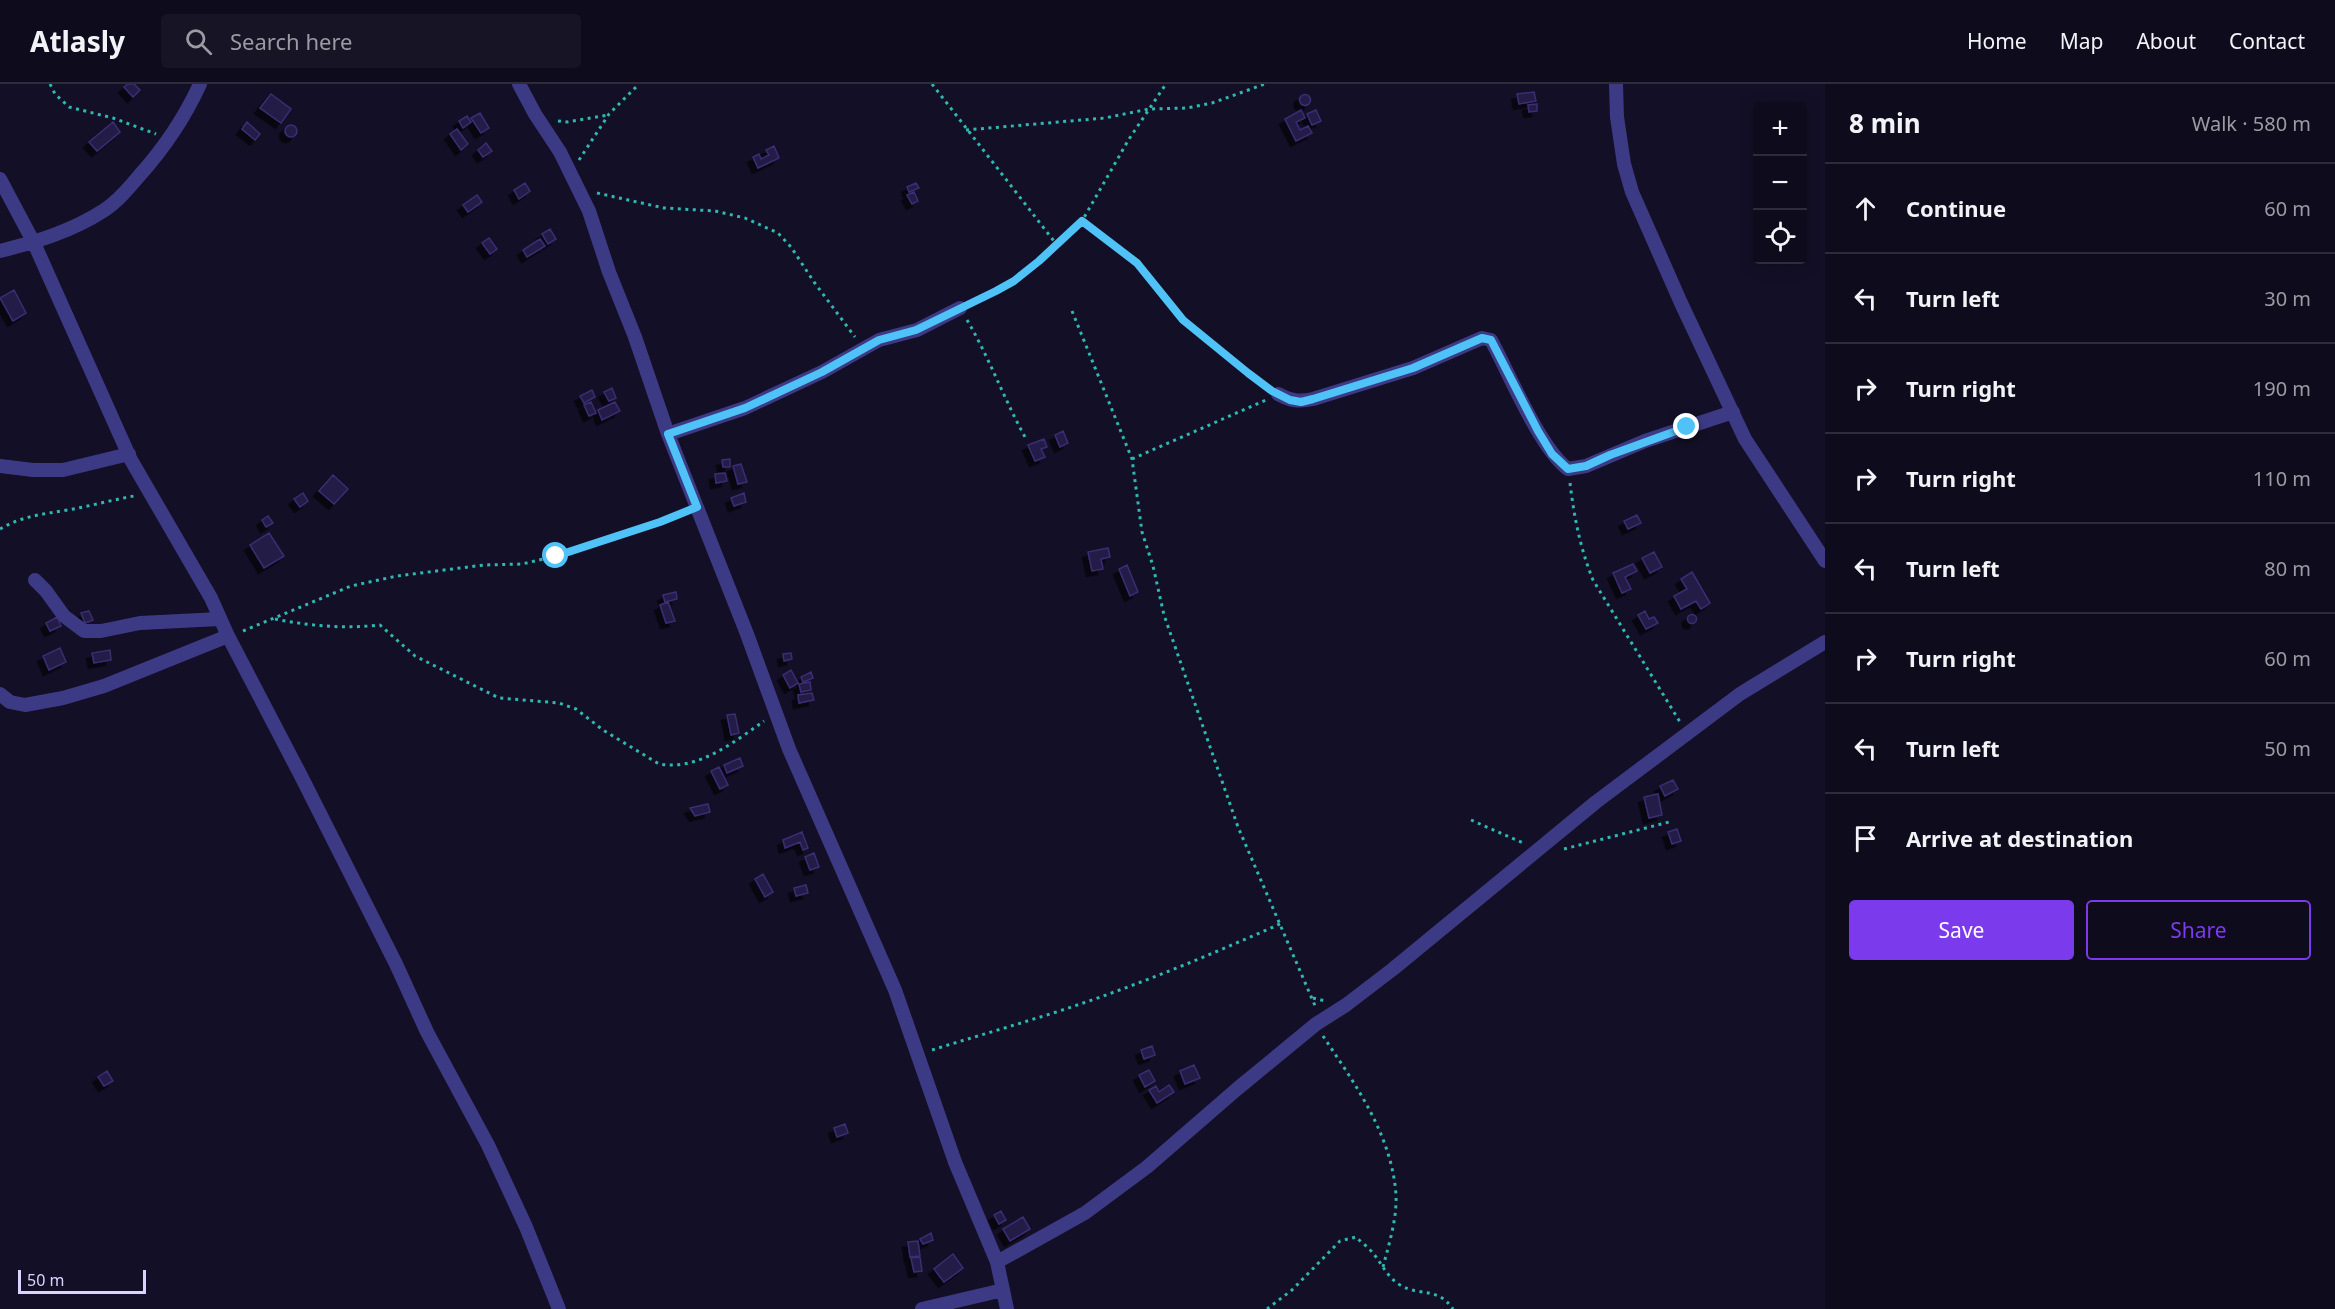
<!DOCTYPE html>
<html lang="en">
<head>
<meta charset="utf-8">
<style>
  body { margin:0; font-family:"Noto Sans",sans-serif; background:#171425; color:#f1f3f6 }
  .controls { position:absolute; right:18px; top:18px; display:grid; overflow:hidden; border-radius:6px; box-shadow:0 3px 15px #0003 }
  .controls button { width:54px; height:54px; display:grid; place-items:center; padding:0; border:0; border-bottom:2px solid #2e2b3b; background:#0e0b1c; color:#f1f3f6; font:30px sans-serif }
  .scale { position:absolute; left:18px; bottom:15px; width:128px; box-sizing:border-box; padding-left:6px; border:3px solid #d9d4ff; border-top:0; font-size:16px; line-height:21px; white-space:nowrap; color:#d9d4ff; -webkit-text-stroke:4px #130f26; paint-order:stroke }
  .stop { position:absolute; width:18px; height:18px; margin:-14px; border:4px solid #4fc3f7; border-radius:50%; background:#fff }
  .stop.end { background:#4fc3f7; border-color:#fff; box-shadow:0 2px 6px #0008 }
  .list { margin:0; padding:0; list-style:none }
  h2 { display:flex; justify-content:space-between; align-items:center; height:78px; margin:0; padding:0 24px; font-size:26px }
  h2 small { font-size:20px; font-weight:400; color:#9b9ba3 }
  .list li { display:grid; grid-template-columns:39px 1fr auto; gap:18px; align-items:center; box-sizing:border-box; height:90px; padding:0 24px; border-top:2px solid #2e2b3b }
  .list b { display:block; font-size:22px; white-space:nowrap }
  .list em { font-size:20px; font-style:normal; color:#9b9ba3 }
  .actions { display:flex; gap:12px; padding:18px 24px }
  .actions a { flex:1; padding:14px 0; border:2px solid #7c3aed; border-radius:6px; text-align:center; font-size:21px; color:#7c3aed }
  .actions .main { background:#7c3aed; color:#fff }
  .icon { flex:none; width:33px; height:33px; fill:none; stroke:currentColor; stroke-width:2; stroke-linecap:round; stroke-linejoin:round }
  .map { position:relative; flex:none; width:1825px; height:1225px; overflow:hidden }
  header { display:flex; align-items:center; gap:36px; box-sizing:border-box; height:84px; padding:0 30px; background:#0e0b1c; border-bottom:2px solid #2e2b3b }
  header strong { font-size:28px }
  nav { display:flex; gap:33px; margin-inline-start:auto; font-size:21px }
  .search { width:420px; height:54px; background:#171425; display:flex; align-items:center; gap:15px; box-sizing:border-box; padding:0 21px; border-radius:6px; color:#9b9ba3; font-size:22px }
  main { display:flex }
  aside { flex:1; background:#0e0b1c }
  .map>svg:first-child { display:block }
</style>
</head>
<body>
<header>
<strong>Atlasly</strong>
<div class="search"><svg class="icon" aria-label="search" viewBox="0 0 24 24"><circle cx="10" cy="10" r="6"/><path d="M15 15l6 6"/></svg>Search here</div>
<nav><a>Home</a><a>Map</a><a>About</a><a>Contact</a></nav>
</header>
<main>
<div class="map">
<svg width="1825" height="1225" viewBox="0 0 1825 1225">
  <defs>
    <filter id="shadow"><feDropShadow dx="-5.5" dy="5.5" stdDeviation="0" flood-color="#0009"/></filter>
  </defs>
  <rect width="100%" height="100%" fill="#130f26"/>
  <path fill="#241b47" stroke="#3b2d73" stroke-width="1.5" filter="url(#shadow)" d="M128,0h6l6,6 -7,7 -9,-10z
    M1534,8l2,9 -17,3 -2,-10z
    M271,10l20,15 -10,14 -21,-15z
    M1299.5 16a5.5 5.5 0 1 1 11 0a5.5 5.5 0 1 1-11 0Z
    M1537,20v7l-8,1 -1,-7z
    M1301,26l4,8 -9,4 4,8 8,-4 4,7 -16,8 -11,-22z
    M1316,26l5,11 -9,4 -5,-11z
    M480,29l9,15 -8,5 -10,-15z
    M467,32l4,6 -8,6 -4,-7z
    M113,38l7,10 -23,19 -8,-9z
    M247,38l13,12 -5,6 -13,-11z
    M285 47a6 6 0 1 1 12 0a6 6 0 1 1-12 0Z
    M457,45l11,15 -7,6 -11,-16z
    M486,59l6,8 -9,6 -5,-7z
    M774,62l5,12 -21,10 -5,-11 6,-3 2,5 8,-4 -3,-5z
    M525,99l5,8 -11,8 -5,-9z
    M916,99l3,5 -10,4 -2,-5z
    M914,108l4,9 -6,3 -5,-9z
    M477,111l5,7 -14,10 -5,-7z
    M550,145l6,10 -8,5 -6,-10z
    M489,154l8,11 -7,5 -8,-11z
    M540,155l5,7 -18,11 -4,-7z
    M14,206l12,23 -13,8 -13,-23z
    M612,304l4,10 -7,3 -5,-9z
    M592,306l3,7 -11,6 -4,-7z
    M591,318l5,11 -7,3 -5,-11z
    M615,318l5,9 -18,9 -4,-10z
    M1063,347l5,12 -8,4 -5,-12z
    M1044,355l3,8 -6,2 4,8 -10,4 -7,-16z
    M730,375v8h-7l-1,-7z
    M741,380l6,18 -9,2 -5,-18z
    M725,389l2,8 -11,2 -1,-9z
    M333,391l15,14 -14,15 -15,-13z
    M303,409l5,8 -8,6 -6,-8z
    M744,409l2,9 -12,4 -3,-8z
    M1637,431l4,8 -13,6 -4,-8z
    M268,432l5,7 -7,4 -4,-7z
    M269,449l15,23 -20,12 -14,-23z
    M1108,464l2,9 -9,2 2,10 -11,2 -4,-19z
    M1654,468l8,15 -12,6 -8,-15z
    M1633,480l4,7 -12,6 6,12 -9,4 -9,-20z
    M1127,481l11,27 -8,4 -11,-27z
    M1692,488l18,31 -9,6 -5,-8 -15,8 -7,-13 13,-7 -6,-10z
    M676,508l1,7 -12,3 -2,-7z
    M668,518l7,19 -9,2 -6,-18z
    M89,527l4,9 -8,3 -4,-10z
    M1645,527l4,8 5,-2 4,6 -12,6 -8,-14z
    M1687.5 535a4.5 4.5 0 1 1 9 0a4.5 4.5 0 1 1-9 0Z
    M57,533l4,9 -11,5 -4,-8z
    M60,564l6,14 -17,8 -6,-14z
    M110,566l1,10 -17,3 -2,-10z
    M791,569l1,6 -8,2 -1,-7z
    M791,586l7,13 -8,5 -7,-13z
    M811,588l2,6 -10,4 -2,-5z
    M810,598l1,8 -10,2 -2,-8z
    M812,609l2,7 -15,3 -1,-8z
    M735,630l4,19 -8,2 -4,-20z
    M740,674l3,8 -16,7 -3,-8z
    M719,683l9,18 -8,4 -9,-18z
    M1673,696l5,9 -13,7 -5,-10z
    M1658,710l4,21 -13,3 -5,-21z
    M708,720l2,8 -15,4 -5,-8z
    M1677,745l4,12 -9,3 -4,-12z
    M802,748l6,16 -5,2 -3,-8 -15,6 -2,-8z
    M814,769l5,14 -9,3 -5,-13z
    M763,790l10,18 -8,5 -10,-18z
    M806,801l2,8 -12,3 -2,-8z
    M1152,962l3,9 -11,4 -3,-9z
    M1194,981l6,13 -15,6 -5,-13z
    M1149,986l6,11 -10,6 -6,-12z
    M107,987l6,10 -9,5 -6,-9z
    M1169,1001l5,7 -17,11 -8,-13 7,-4 3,6z
    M845,1040l3,9 -11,4 -3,-9z
    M1001,1127l5,9 -7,4 -5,-9z
    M1023,1133l7,12 -20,12 -7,-12z
    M931,1149l2,7 -10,4 -3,-5z
    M918,1157l2,15 -10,1 -2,-15z
    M953,1170l10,14 -19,14 -10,-13z
    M920,1173l2,14 -8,1 -3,-14z"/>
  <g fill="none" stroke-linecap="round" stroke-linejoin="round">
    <path stroke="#2fb8b0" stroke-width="3" stroke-dasharray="3 4.5" stroke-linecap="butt" d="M50,0l5,10 14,13 44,11 43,16
      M932,0l125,161
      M558,37l9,1 41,-7
      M966,46l139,-12 44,-9 38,-1 25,-5 53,-19
      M579,76l30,-46 30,-30
      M597,109l67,15 51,3 30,7 33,15 13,14 23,35 41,55
      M1082,137l29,21 26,21 46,57 84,67
      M972,218l42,-21 68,-60 47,-82 37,-55
      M1072,227l60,148 10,73 11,34 11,49 74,212 78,181
      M967,236c22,37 37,79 58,117
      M1132,375l134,-59
      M1570,399c4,33 10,65 23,97l87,142
      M0,445c22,-13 43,-15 68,-19 22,-4 44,-10 66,-14
      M275,535c35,7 69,10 105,6l35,31 84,42 60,5 17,6 27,21 56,34c39,7 75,-22 105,-43
      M243,547l108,-45 46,-10 87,-11 38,-1 34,-8 129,-44
      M1471,736l52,23
      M1564,765l109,-28
      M1313,914l12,3
      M1323,952c32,48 69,99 73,159 1,24 -7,49 -13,72
      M932,966c35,-11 70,-21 105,-32 82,-25 164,-59 243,-94
      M1267,1225l25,-19 48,-49 16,-4c5,5 12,10 17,16 9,11 14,24 27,32 20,12 37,1 53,24"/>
    <path stroke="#3d3a85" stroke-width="14" d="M519,0l16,30 25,38 29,59 20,61 26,65 33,97 79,200 42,115 106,241 60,172 42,100 10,47
      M1616,0l1,33 7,47 8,28 49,111 64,136 80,122
      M0,95l34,64 97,217 80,138 17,38 73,140 95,188 31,68 61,113 38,82 33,82
      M0,167c36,-9 72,-20 103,-40 14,-9 25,-22 36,-35 26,-29 45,-57 61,-92
      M1278,310c13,7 21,8 35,5l100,-31 69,-30 9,2c18,33 49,109 77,129l18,-3 59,-25 88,-29
      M668,350l77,-26 77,-36 57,-32 38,-10 43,-22
      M0,382l33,4h30l66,-16
      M35,496l11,11 18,25 20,15h17l39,-8 80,-4
      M0,610l10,8 15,3 38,-7 41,-12 124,-50
      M997,1178l88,-49 62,-46 90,-78 79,-65 30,-19 47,-36 203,-167 144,-108 85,-52
      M922,1225l81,-19"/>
  </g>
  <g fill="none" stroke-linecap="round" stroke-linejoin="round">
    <path stroke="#4fc3f7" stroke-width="8" d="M556,472l104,-34 37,-15 -29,-73 77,-26 77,-36 57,-32 37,-10 80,-39 18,-10 25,-20 43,-40 55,42 46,57 65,53 24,18 18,9 11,2 12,-3 100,-31 69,-30 9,2 47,91 14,23 16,15 18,-3 24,-11 77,-28"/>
  </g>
</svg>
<div class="controls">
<button>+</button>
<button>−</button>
<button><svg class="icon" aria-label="locate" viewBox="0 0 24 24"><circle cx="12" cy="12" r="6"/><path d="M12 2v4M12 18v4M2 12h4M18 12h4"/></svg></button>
</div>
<div class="scale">50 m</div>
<div class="stop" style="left:556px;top:472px"></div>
<div class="stop end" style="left:1687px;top:343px"></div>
</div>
<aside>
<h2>8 min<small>Walk · 580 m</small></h2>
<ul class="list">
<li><svg class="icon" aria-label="ahead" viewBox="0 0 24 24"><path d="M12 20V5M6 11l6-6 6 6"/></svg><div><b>Continue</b></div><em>60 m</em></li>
<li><svg class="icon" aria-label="left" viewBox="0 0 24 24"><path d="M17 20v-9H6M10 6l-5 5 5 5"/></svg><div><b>Turn left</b></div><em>30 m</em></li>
<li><svg class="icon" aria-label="right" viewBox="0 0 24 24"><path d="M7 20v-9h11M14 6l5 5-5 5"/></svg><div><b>Turn right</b></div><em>190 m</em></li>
<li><svg class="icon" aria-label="right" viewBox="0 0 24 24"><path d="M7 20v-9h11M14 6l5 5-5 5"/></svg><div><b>Turn right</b></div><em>110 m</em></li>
<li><svg class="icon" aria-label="left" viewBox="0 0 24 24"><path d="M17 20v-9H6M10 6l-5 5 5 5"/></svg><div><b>Turn left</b></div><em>80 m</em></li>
<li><svg class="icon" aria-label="right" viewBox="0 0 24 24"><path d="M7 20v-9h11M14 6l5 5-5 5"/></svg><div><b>Turn right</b></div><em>60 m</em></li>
<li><svg class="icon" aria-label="left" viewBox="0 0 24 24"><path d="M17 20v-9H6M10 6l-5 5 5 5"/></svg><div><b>Turn left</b></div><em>50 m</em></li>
<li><svg class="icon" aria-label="arrive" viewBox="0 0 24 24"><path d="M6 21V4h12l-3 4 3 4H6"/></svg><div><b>Arrive at destination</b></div></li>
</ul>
<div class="actions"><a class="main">Save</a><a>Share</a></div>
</aside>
</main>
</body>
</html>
